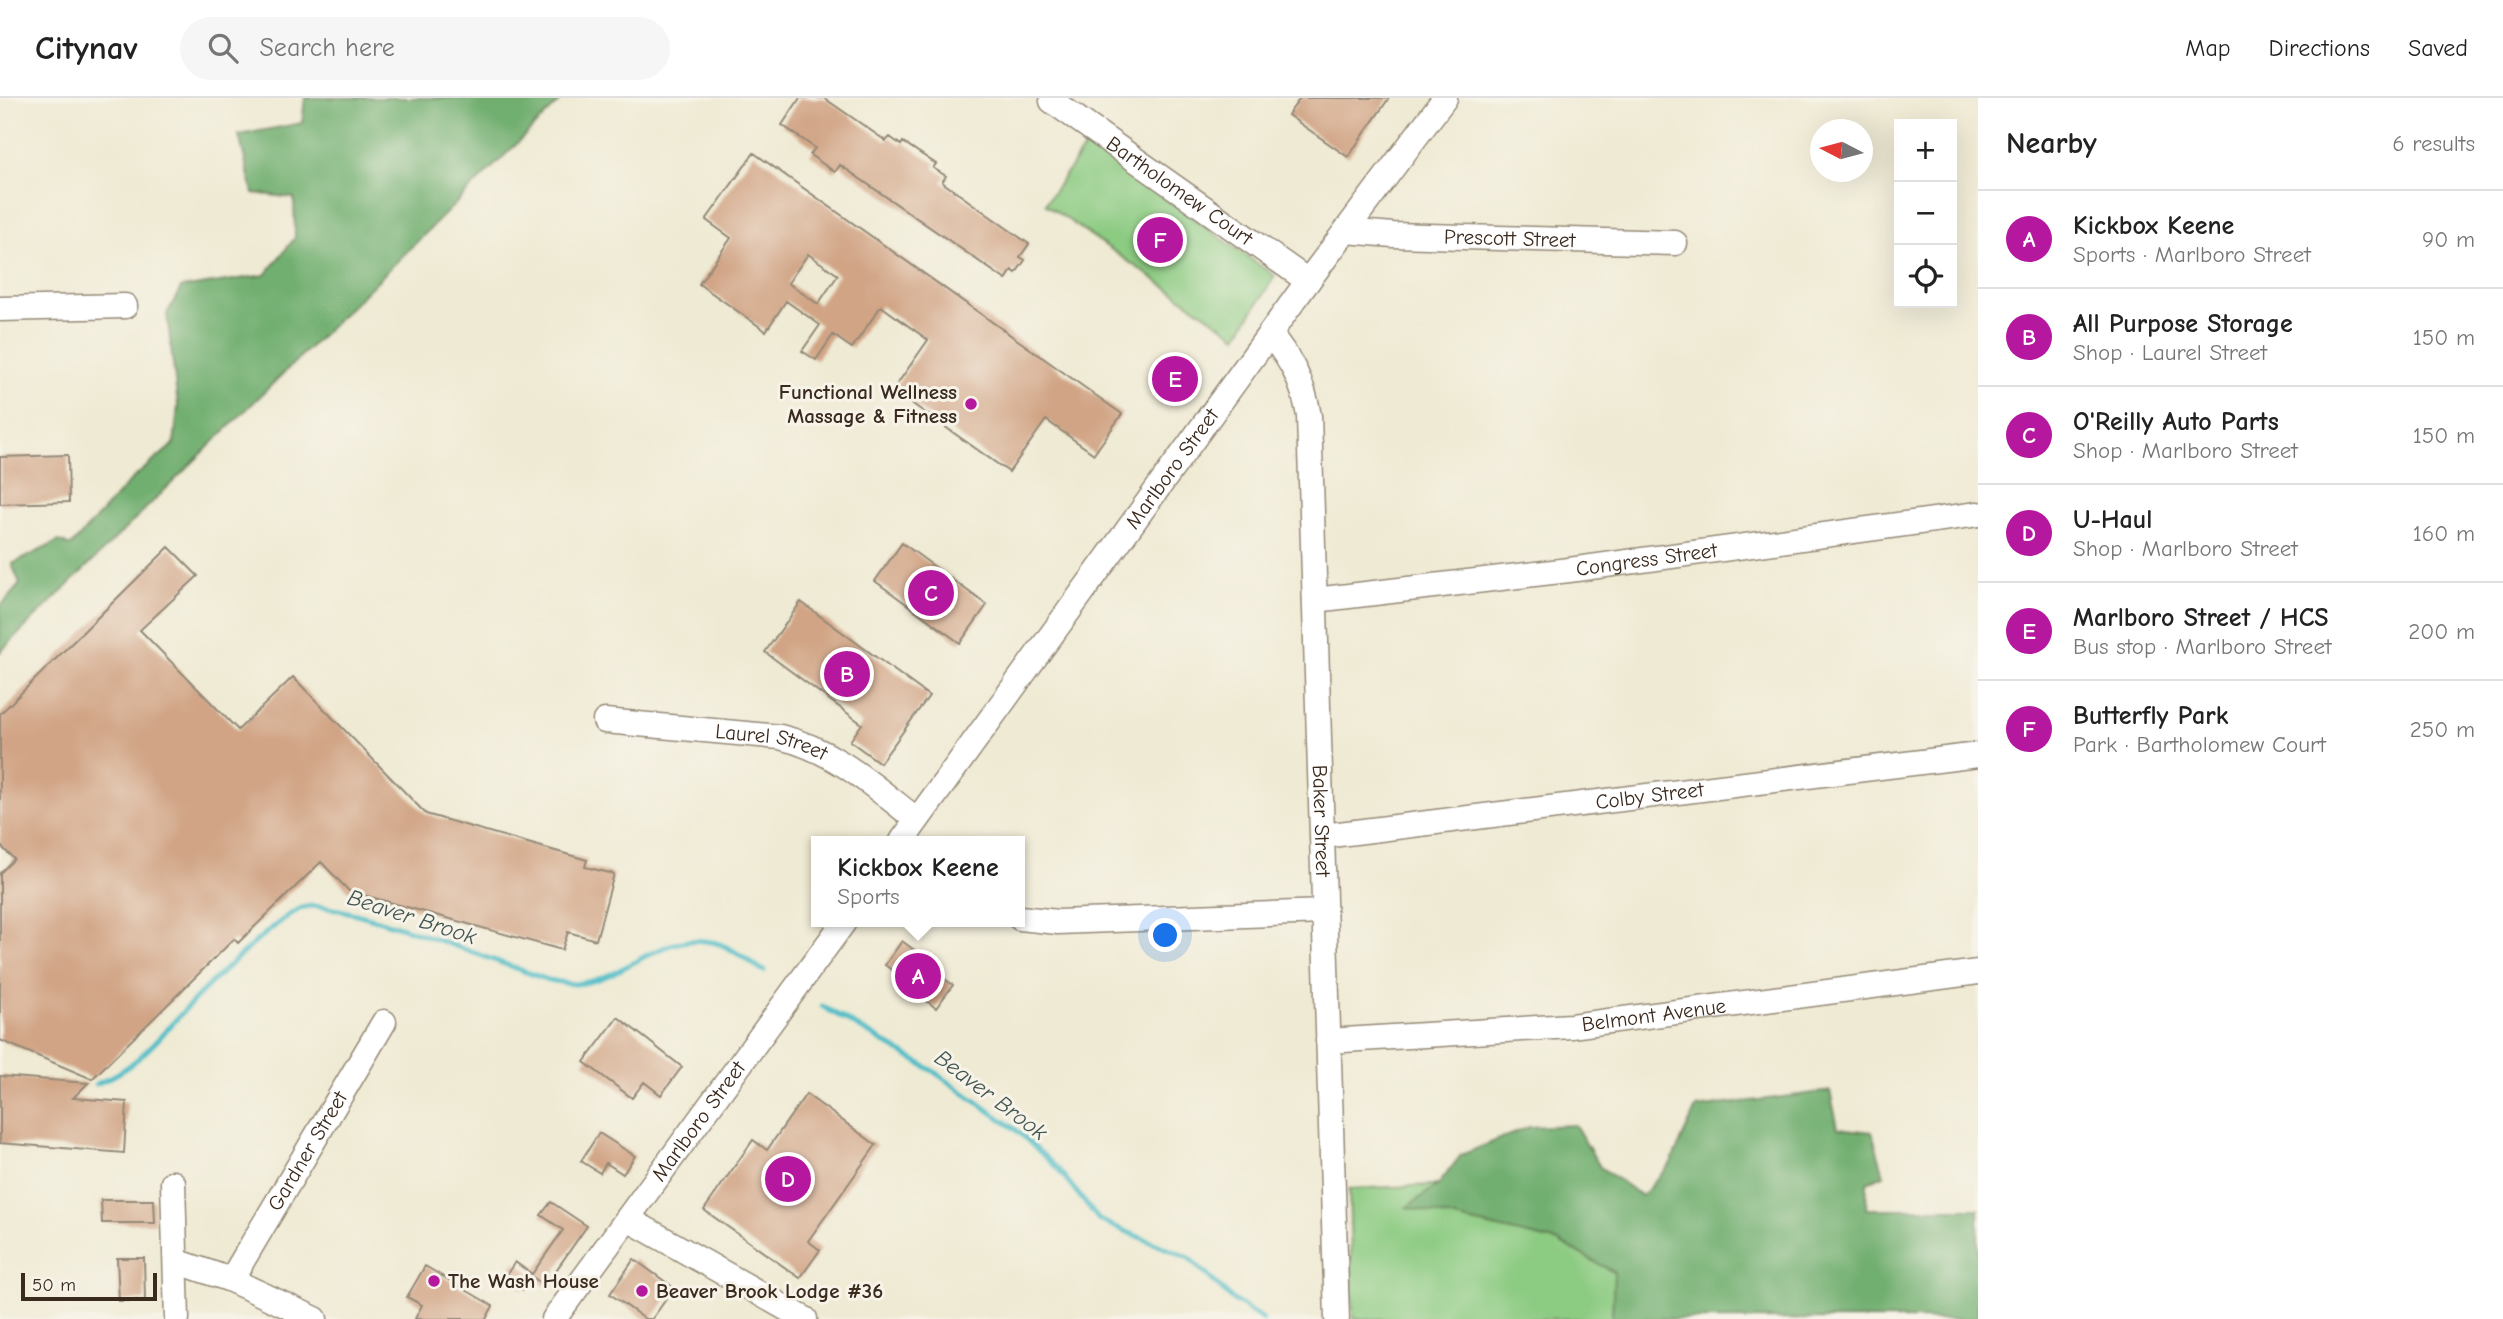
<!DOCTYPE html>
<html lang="en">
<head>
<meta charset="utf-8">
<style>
  body { margin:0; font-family:"Comic Neue",sans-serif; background:#f6f6f6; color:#222 }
  .controls { position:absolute; right:21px; top:21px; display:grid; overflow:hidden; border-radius:0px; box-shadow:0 7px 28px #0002 }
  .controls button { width:63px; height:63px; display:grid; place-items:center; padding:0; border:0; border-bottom:2px solid #e0e0e0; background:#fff; color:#222; font:35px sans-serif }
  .compass { position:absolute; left:1810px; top:21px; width:63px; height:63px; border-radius:50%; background:#fff; box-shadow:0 7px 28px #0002; rotate:276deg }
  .scale { position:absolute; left:21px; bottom:18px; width:136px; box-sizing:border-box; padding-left:7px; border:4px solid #3b2a1e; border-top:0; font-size:19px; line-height:24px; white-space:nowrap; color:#3b2a1e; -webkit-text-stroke:5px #f7f3e8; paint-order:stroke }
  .you { position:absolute; left:1166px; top:838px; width:24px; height:24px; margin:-18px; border:5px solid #fff; border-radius:50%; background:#1a73e8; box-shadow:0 0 0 10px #1a73e833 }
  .badge { display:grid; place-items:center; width:46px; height:46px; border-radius:50%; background:#b5179e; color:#fff; font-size:23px; font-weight:700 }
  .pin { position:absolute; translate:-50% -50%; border:4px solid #fff; box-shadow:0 2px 7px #0006 }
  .popup { position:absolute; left:811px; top:738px; width:214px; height:91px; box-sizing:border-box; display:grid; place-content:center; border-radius:0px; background:#fff; filter:drop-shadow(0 2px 5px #0005); font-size:23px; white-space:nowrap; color:#767676 }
  .popup b { font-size:26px; color:#222 }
  .popup::after { content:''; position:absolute; left:50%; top:100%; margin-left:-14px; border:14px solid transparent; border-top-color:#fff }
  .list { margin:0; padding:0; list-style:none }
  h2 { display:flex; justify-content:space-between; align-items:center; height:91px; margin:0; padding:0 28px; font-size:30px }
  h2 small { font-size:23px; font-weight:400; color:#767676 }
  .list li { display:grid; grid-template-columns:46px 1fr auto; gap:21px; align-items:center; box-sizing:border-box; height:98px; padding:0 28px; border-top:2px solid #e0e0e0 }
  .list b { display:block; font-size:26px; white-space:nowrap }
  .list p { margin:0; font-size:23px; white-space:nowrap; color:#767676 }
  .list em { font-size:23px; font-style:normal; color:#767676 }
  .icon { flex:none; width:38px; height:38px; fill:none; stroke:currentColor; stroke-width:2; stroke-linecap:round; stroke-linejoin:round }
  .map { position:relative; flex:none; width:1978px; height:1221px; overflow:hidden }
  header { display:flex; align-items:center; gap:42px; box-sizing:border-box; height:98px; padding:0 35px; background:#fff; border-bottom:2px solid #e0e0e0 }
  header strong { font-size:33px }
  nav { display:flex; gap:38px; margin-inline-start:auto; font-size:24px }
  .search { width:490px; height:63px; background:#f6f6f6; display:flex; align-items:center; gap:18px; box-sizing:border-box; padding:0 24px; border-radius:38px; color:#767676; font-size:26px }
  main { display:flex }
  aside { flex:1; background:#fff }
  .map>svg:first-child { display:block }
</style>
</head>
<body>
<header>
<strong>Citynav</strong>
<div class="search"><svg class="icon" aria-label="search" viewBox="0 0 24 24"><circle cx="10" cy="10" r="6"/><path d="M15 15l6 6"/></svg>Search here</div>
<nav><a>Map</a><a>Directions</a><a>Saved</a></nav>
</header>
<main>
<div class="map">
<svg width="1978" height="1221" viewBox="0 0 1978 1221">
  <rect width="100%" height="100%" fill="#f7f3e8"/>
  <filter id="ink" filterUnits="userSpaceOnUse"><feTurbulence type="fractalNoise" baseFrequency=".0143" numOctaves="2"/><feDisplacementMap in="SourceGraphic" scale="14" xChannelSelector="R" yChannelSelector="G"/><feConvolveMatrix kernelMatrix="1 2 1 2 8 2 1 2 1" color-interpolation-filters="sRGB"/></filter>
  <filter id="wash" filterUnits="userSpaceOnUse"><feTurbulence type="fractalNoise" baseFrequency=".00686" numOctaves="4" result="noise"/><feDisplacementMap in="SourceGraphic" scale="28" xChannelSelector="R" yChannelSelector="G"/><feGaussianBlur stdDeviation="1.57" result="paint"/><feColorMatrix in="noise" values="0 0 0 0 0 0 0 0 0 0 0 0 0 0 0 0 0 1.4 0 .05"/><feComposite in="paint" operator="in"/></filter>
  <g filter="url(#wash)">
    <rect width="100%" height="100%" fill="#efead3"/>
    <path fill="#8ccb82" stroke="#647a50" stroke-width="2" d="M1087,46l188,132 -38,60 -192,-132z
      M1438,1087l-30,22 151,35 56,31 -3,46h-259l-4,-130z"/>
    <path fill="#71af70" stroke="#566c47" stroke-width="2" d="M305,0h258l-563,554v-45l20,-23 -8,-20 47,-23 12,5 61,-67 42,-35 4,-38 -11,-92 14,-26 84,-13 30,-37 -1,-40 -41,-5 -14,-58 63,-12z
      M1830,993l8,37 34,4 12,43 -17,7 -1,27h112v110h-366l2,-47 -55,-30 -152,-35 31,-22 23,-30 68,-28 46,-2 25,42 42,29 29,-33 25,-55z"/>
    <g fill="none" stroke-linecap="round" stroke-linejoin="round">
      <path stroke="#4fbdc7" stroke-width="5" d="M822,908l111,65 81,57 44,41 41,51 90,38 43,41 30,20
        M96,986c43,-16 68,-53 99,-85 17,-18 89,-87 110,-92 35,-8 199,58 243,73 9,1 19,4 27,4 50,-4 86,-53 137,-42 17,3 37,20 52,29"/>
    </g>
    <g id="blocks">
      <path fill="#d1a485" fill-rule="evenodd" d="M800,0h24l62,43 4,-4 11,8 2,-3 33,22 -3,4 13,8 -4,6 87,62 -9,13 5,3 -9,13 -4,-3 -6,10 -166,-115 -5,7 -25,-17 5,-7 -33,-23z
        M1300,0h89l-41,59 -60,-42z
        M754,55l368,261 -28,40 -48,-34 -37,52 -116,-82 35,-50 -47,-34 -29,42 -19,-13 -17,25 -14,-9 18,-26 -34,-24 -20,30 -67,-47 32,-46 -25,-18zM808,156l30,21 -20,29 -30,-21z
        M68,357l1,47 -69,2v-47z
        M902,445l85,62 -27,38 -85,-62z
        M169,449l29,29 -58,54 98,100 55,-53 133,137 161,46 -2,7 29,7 -18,66 -28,-8 -6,18 -213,-59 -28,-29 -83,81 -4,-4 -142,140 -92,-39v-167l14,-14 -14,-14v-131z
        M801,504l128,94 -49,67 -30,-22 12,-17 -97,-72z
        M902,843l27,20 -3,5 27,19 -17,23 -41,-31 2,-3 -12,-9z
        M618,919l64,50 -21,28 -17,-13 -12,16 -48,-36z
        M0,978l88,7 -15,15 54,4 -3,51 -124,-10z
        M806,996l70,51 -68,96 12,9 -20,28 -96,-68 49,-70 14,10z
        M599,1035l36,23 -12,18 -17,-11 -6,10 -19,-12z
        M101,1102h53l1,23h-53z
        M551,1104l36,24 -42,60 -13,-9 -9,13 -18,-13 10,-15 17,12 31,-44 -22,-15z
        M117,1160h27l1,42 -26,1z
        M634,1161l40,29 -22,31h-7l-35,-25z
        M425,1168l68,40 -7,13h-71l7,-14 -15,-8z"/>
    </g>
  </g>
  <g filter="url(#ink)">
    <use href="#blocks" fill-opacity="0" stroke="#958a78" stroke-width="2"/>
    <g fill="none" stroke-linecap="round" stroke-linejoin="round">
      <defs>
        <g id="minor">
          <path id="s1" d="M1052,3l256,180"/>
          <path id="s2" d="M1346,133l47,4 282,8"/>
          <path d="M0,211l125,-3"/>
          <path id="s3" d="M1270,236c22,27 33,48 39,82l28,903"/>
          <path id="s4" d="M1315,502l254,-30 409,-56"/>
          <path id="s5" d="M605,623l175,16c55,13 93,49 137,83"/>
          <path id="s6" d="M1323,738l655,-81"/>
          <path id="s7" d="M902,743l406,-560 137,-183"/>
          <path d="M1020,820l38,4 266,-10"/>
          <path id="s8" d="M1328,943l243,-15 407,-54"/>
          <path d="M173,1085l4,136"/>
          <path d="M628,1121l177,100"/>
          <path d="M176,1163l55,19 84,39"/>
          <path id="s9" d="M231,1182l153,-258"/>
          <path id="s10" d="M554,1221l290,-397"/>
        </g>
      </defs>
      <use href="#minor" stroke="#958a78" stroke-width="27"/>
      <use href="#minor" stroke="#fff" stroke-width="24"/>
    </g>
  </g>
  <g fill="#b5179e" stroke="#f7f3e8" stroke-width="2.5">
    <circle cx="971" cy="306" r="7"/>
    <circle cx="434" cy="1183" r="7"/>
    <circle cx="642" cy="1193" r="7"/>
  </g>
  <g text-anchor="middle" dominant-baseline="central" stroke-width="6" stroke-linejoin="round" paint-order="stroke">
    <g font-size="21" fill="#3b2a1e" stroke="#f7f3e8">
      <text stroke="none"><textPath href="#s1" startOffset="156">Bartholomew Court</textPath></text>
      <text stroke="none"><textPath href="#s2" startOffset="164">Prescott Street</textPath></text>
      <text stroke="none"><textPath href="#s7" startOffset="460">Marlboro Street</textPath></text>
      <text stroke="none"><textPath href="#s4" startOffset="334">Congress Street</textPath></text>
      <text stroke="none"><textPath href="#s5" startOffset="168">Laurel Street</textPath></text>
      <text stroke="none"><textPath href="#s6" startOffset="329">Colby Street</textPath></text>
      <text stroke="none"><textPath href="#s3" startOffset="497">Baker Street</textPath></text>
      <text stroke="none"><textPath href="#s8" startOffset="327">Belmont Avenue</textPath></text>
      <text stroke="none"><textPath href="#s10" startOffset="245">Marlboro Street</textPath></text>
      <text stroke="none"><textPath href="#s9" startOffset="150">Gardner Street</textPath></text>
    </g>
    <g font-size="21" font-weight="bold" fill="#3b2a1e" stroke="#f7f3e8" text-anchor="start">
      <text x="957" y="294" text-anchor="end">Functional Wellness<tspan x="957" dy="24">Massage &amp; Fitness</tspan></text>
      <text x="448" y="1183">The Wash House</text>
      <text x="656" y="1193">Beaver Brook Lodge #36</text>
    </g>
    <g font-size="23" font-style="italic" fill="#415651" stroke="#f7f3e8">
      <text transform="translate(412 819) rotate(18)">Beaver Brook</text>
      <text transform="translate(991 997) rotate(37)">Beaver Brook</text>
    </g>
  </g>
</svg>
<div class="controls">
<button>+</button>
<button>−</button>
<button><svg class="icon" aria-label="locate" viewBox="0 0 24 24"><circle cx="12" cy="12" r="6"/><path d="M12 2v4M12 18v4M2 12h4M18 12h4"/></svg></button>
</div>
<svg class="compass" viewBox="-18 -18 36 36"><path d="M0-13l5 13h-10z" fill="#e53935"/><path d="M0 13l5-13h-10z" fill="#767676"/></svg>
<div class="scale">50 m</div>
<div class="you"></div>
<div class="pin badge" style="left:918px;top:878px">A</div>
<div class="popup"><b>Kickbox Keene</b>Sports</div>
<div class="pin badge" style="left:847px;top:576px">B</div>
<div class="pin badge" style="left:931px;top:495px">C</div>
<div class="pin badge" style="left:788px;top:1081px">D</div>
<div class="pin badge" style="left:1175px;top:281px">E</div>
<div class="pin badge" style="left:1160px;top:142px">F</div>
</div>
<aside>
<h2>Nearby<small>6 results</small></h2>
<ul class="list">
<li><span class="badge">A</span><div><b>Kickbox Keene</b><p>Sports · Marlboro Street</p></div><em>90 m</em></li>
<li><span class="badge">B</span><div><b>All Purpose Storage</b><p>Shop · Laurel Street</p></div><em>150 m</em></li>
<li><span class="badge">C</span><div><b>O'Reilly Auto Parts</b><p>Shop · Marlboro Street</p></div><em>150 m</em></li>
<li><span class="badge">D</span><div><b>U-Haul</b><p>Shop · Marlboro Street</p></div><em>160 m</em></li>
<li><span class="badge">E</span><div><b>Marlboro Street / HCS</b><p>Bus stop · Marlboro Street</p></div><em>200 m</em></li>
<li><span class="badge">F</span><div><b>Butterfly Park</b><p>Park · Bartholomew Court</p></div><em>250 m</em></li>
</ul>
</aside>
</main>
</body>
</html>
